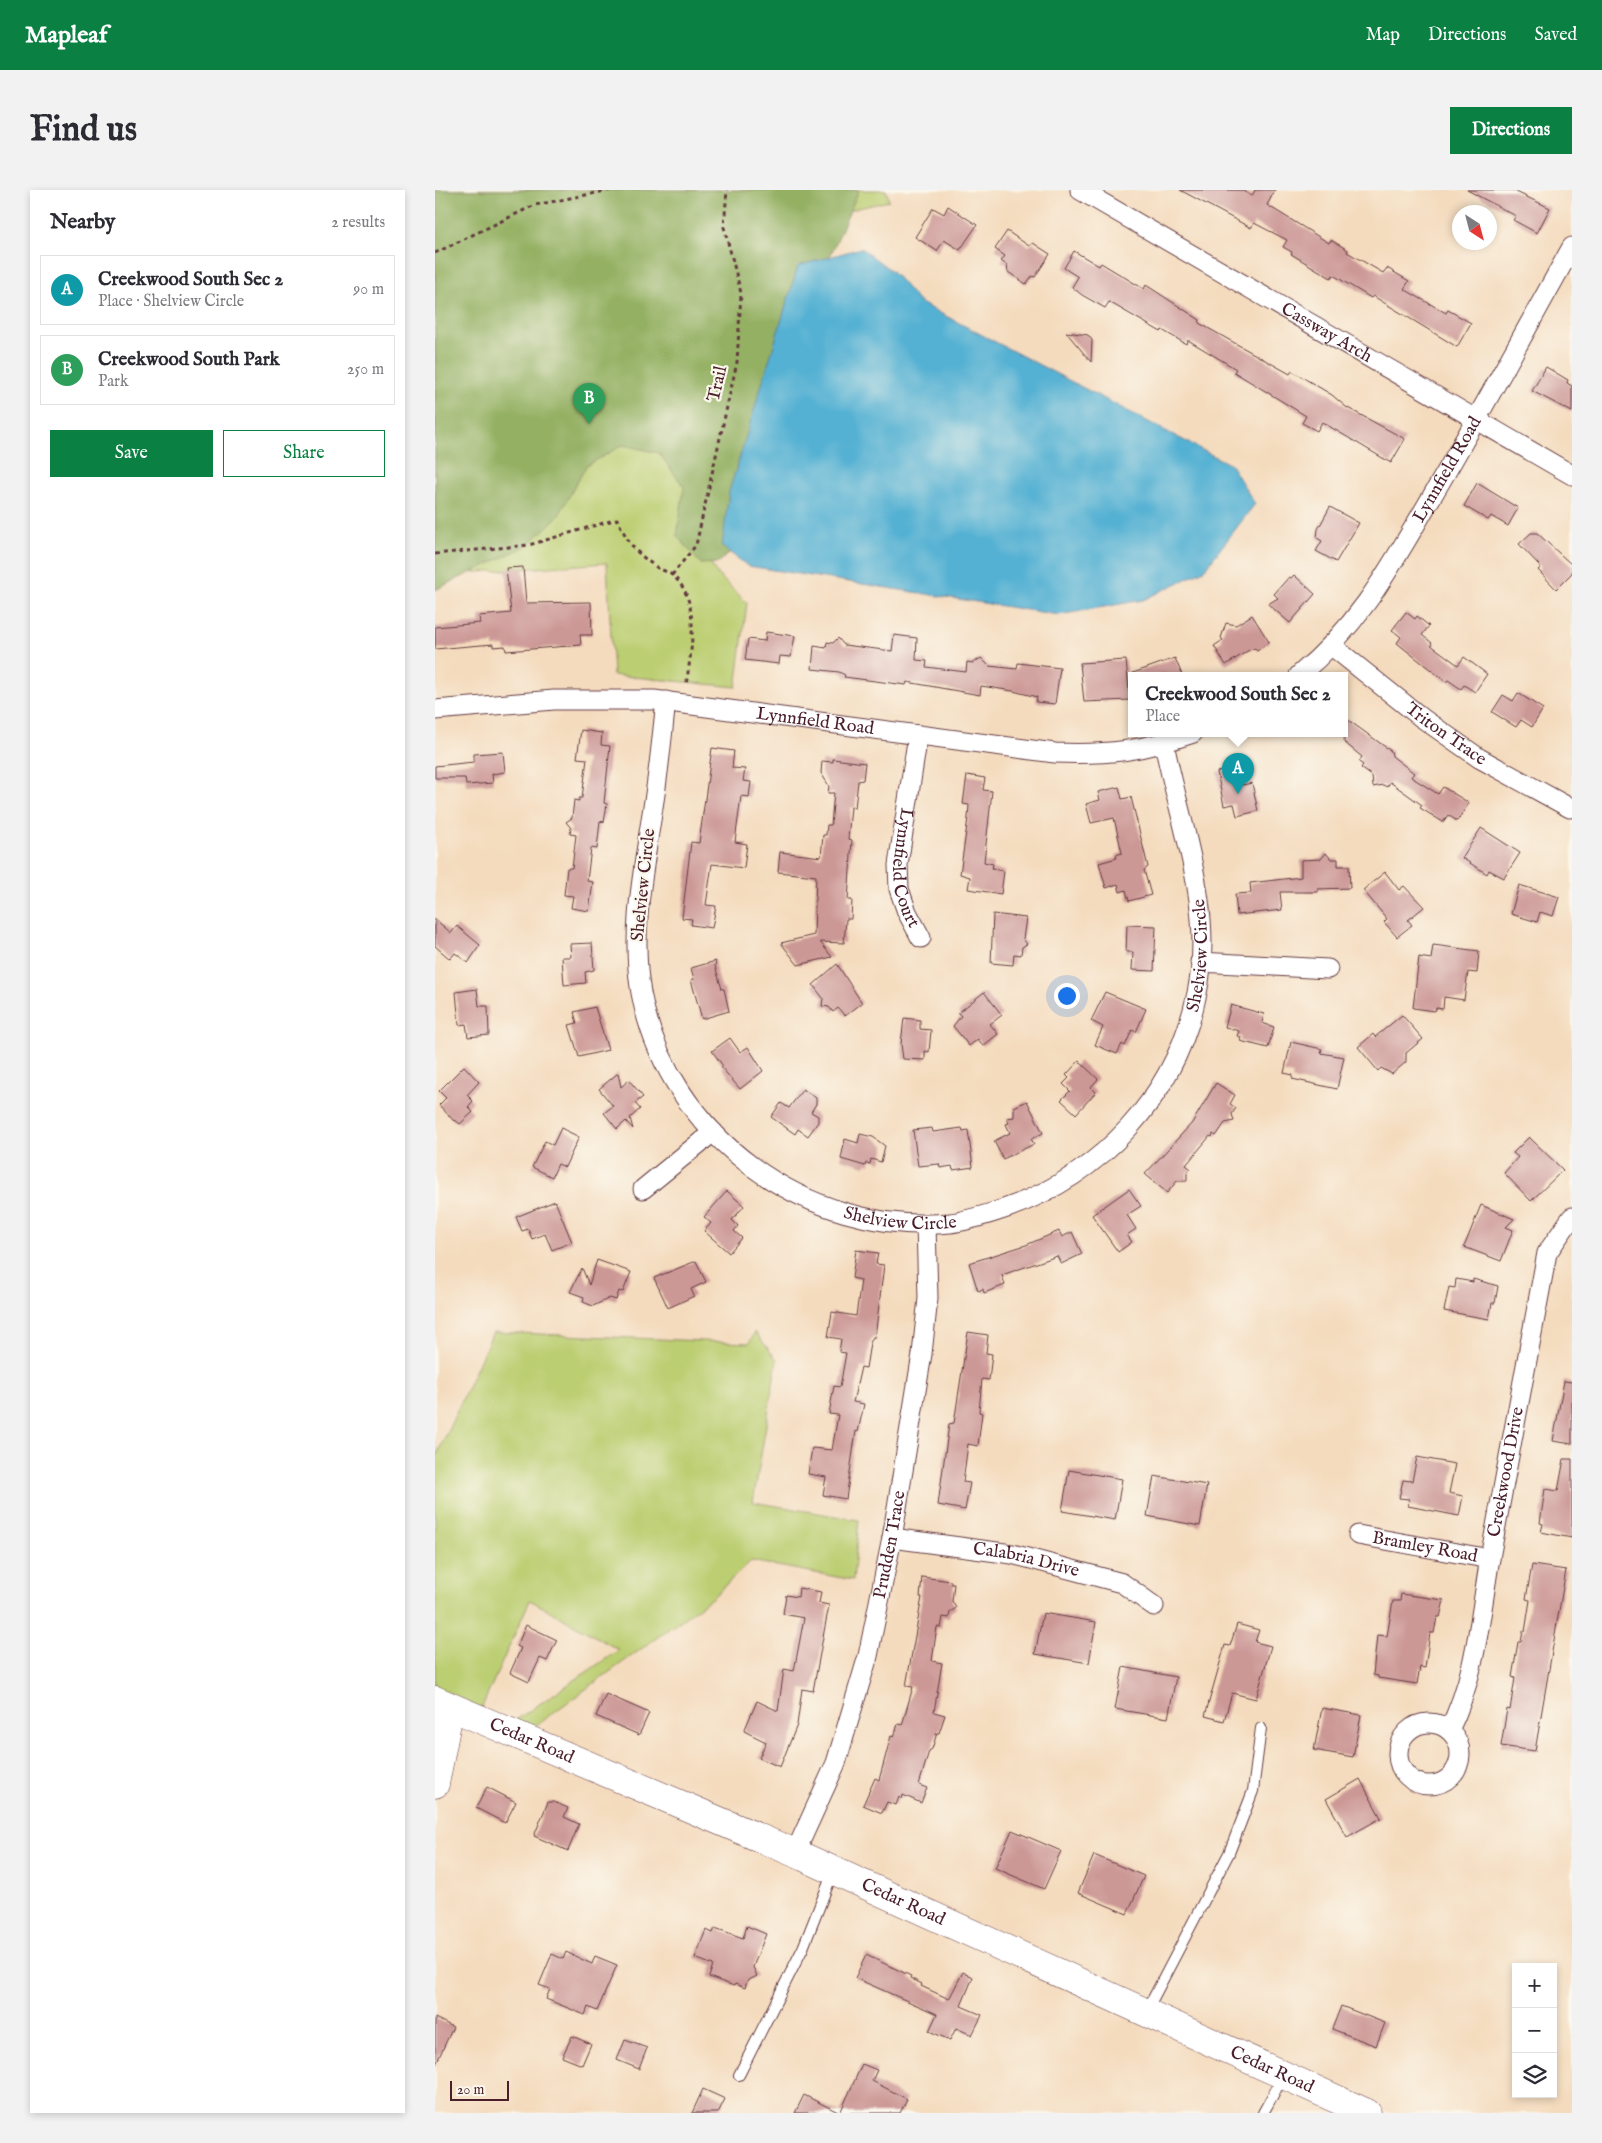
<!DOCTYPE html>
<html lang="en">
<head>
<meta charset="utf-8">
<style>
  body { margin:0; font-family:"IM FELL English",serif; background:#f2f2f3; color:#2b2b33 }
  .controls { position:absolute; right:15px; bottom:15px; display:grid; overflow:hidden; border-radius:0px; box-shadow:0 2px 8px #0003 }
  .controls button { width:45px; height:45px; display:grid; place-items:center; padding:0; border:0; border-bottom:1px solid #e1e1e2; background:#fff; color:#2b2b33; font:25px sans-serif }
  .compass { position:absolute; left:1017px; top:15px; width:45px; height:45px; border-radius:50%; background:#fff; box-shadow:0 2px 8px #0003; rotate:144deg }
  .scale { position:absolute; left:15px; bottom:12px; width:59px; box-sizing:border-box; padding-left:5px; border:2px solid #4a1f2b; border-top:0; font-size:14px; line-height:18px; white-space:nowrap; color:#4a1f2b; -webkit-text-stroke:4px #fbf7ec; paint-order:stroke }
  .you { position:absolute; left:631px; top:805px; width:18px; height:18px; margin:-12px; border:4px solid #fff; border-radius:50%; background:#1a73e8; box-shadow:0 0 0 8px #1a73e833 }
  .badge { display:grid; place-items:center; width:32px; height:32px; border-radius:50%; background:#0b8043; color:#fff; font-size:16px; font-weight:700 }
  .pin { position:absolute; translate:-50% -41px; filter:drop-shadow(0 1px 2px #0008) }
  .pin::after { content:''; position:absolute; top:26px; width:18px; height:15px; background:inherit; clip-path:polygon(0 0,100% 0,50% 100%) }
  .popup { position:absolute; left:693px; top:482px; width:220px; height:65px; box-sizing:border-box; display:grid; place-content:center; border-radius:0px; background:#fff; filter:drop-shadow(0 1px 4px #0005); font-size:16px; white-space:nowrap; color:#7c7c81 }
  .popup b { font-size:19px; color:#2b2b33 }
  .popup::after { content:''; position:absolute; left:50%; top:100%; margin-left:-10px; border:10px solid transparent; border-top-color:#fff }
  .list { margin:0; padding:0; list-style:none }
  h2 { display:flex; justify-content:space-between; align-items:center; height:65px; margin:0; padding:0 20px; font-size:21px }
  h2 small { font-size:16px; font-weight:400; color:#7c7c81 }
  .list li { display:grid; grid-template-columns:32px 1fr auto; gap:15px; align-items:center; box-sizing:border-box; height:70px; margin:0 10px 10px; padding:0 10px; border:1px solid #e1e1e2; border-radius:0px }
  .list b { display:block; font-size:19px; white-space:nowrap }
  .list p { margin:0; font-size:16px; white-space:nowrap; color:#7c7c81 }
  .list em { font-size:16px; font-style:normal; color:#7c7c81 }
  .actions { display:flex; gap:10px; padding:15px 20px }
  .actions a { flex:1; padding:11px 0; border:1px solid #0b8043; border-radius:0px; text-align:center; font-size:18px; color:#0b8043 }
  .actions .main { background:#0b8043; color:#fff }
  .icon { flex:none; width:28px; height:28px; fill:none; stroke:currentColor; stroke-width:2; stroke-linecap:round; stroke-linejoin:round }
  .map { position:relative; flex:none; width:1137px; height:1923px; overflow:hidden; border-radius:0px }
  header { display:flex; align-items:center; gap:30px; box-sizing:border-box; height:70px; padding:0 25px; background:#0b8043; color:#fff }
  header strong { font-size:24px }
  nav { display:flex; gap:28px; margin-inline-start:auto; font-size:18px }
  .intro { display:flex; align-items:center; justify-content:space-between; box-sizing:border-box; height:120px; padding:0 30px }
  h1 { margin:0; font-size:35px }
  .button { padding:12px 22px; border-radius:0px; background:#0b8043; color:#fff; font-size:18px; font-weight:700 }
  main { display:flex; gap:30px; padding:0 30px }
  aside { flex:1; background:#fff; border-radius:0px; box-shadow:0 2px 8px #0003 }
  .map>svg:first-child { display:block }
</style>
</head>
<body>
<header>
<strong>Mapleaf</strong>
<nav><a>Map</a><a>Directions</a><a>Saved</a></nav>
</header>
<div class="intro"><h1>Find us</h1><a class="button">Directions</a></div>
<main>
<aside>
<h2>Nearby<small>2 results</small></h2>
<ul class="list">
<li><span class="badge" style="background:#0f9aa8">A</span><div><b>Creekwood South Sec 2</b><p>Place · Shelview Circle</p></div><em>90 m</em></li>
<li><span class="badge" style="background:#2e9e5b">B</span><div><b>Creekwood South Park</b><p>Park</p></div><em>250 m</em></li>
</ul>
<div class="actions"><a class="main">Save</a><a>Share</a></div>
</aside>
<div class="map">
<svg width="1137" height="1923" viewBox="0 0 1137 1923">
  <rect width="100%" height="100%" fill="#fbf7ec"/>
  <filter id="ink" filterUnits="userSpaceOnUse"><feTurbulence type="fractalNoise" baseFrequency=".02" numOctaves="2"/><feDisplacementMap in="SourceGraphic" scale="10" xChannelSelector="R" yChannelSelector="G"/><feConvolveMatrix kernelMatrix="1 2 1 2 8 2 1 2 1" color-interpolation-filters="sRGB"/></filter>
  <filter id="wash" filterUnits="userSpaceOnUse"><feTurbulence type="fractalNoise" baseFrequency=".0096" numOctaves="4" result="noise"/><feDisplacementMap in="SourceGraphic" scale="20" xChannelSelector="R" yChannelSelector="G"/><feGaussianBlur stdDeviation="1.12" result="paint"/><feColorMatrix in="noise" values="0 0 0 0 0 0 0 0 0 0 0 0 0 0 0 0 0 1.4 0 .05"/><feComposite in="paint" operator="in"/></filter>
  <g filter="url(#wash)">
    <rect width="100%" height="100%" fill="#f4dbbe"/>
    <path fill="#bbce71" stroke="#82764e" d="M0,0h451l3,11 -83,19 -99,338 11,17 29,28 -11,84 -123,-12 -6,-112 -172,12z
      M58,1142l256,11 6,-11 22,28 -24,142 106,18 -6,60 -102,-19 -38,36 -185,134 -18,-7 109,-74 -89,-50 -49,109 -46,-23v-227z"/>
    <path fill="#94b163" stroke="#6f6847" d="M0,0h424l-89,203 -33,153 -19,17 -17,1 -24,-28 7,-49 -25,-34 -36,-8 -37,21 -27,49 -31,30 -93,45z"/>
    <path fill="#55b1d3" stroke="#50687f" d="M426,58l32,24 26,30 312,163 24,39 -51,66 -61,30 -84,15 -311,-49 -26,-19 7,-55 69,-226z"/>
    <g id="blocks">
      <path fill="#cc9896" d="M745,0h61l11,6 3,-6h20l-8,15 62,38 2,-3 17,10 -1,2 36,21 4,-5 22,13 -5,8 42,24 2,-3 23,13 -14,24 -84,-51 -2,2 -38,-23 -2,3 -40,-24 1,-2 -9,-5 4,-7 -33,-17 -3,5z
        M1032,0h45l38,18 -13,25 -24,-13 3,-4z
        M513,16l29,19 -17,25 -16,-10 -7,11 -22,-14 18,-29 11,6z
        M572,41l22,15 4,-3 17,11 -15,23 -3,-1 -6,8 -18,-12 -1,-7 -6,-4 4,-5 -10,-7z
        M639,61l25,15 2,-3 43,26 2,-4 54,35 -1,3 91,51 2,-3 40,24 14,12 59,32 -14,24 -69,-41 -5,9 -15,-8 4,-7 -72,-44 2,-3 -48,-29 -2,4 -24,-14 -1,2 -52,-30 -4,6 -23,-13 -10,-8 6,-10 -14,-9z
        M631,142l22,3 4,5 -1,22z
        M1111,177l22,13 -1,3 5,3v26l-40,-21z
        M1042,293l41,25 -10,18 -17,-10 -3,4 -24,-14z
        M895,317l29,16 -23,39 -20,-11 6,-10 -5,-3 1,-9z
        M1096,343h6l35,32v8l-16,16 -18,-19 3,-3 -22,-23z
        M88,377l3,36 65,-1 1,33h-12l1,10 -75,6 -1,-5 -12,1v-3l-58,5v-22l45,-4 -1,-7 32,-3 -5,-45z
        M859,385l21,19 -25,29 -22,-19 10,-6 -4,-4 15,-17 2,1z
        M971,422l9,7 2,-3 12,10 -7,9 10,8 -1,2 27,20 6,-8 23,17 -12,18 -11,-7 -3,4 -13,-9 -2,2 -49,-39 4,-6 -9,-7z
        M817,425l17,27 -12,9 -2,-3 -6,2 -23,15 -12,-19 9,-6 -2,-2 5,-15 10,2z
        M331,442l29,4 -4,21 -11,-1 -1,8 -34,-4 3,-21 17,2z
        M459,445l23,3 -1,22 11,1 -1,6 40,5 1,-10 6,1 8,-5 8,8 28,3 1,-6 42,5 -5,36 -19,-2 1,-5 -24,-6 -32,-5 -1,9 -73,-13 -1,3 -62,-8 1,-2 -6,-3 -27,-3 2,-23 12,2 1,-6 6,1 5,-5 6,7 48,6z
        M740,468l7,17h-49v-2z
        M691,470l4,40 -46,2 -4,-39z
        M1083,503l25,16 -11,18 -11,-7 -5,7 -24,-15 11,-17 10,6z
        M909,527l47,34 1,5 22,17 -3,4 27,17 5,-7 26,16 -12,18 -9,-6 -5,7 -23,-14 2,-3 -32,-23 -3,5 -4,-2 -10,2 -1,-11 -11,-8 2,-3 -4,-3 3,-5 -18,-15z
        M146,540l21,3 -1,12 9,1 -6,57 3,1 -3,18 -4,-1 -3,28 -6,-1 -4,33 6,1 -4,29 -18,-3 2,-12 -9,-1 3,-27h5l4,-33 -6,-1 1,-6 -5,-6 6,-4 2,-18 5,1v-3h3l5,-39 -10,-1z
        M277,558l22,3 -2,17 13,1 -2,12 8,1 -2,15 -8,-1 -6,46 12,2 -3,24 -32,-4 -6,41 10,1 -4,22 -21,-3 1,-6 -10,-1 9,-76 8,1z
        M68,562l2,20 -13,2 1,9 -27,2 -1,-7h-30v-12l39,-4v-8z
        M398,569l32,4 -2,17 -5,1 -3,27 -4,-1 -3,32 4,1 -4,60h4l-1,19h-5l-2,24 -24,-1 12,15 -34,8 -17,-22 33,-8 2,-59 -38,-4 2,-20 41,5 2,-22h3l1,-10h4l3,-32h-6l1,-7 -8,-13 1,-12 11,1z
        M803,577l4,18 10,-2 6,28 -21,5 -3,-12 -10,2 -7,-34z
        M532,585l18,3 -2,12 9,1 -8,71 9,2 -1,5 12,2 -3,23 -33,-5 2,-12 -10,-3 8,-56 1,-13 -6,-1z
        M684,597l3,12 9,-2 17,70 -4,3 7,25 -22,6 -3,-11 -6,2 -2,-8 -12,4 -7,-25 18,-5 -1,-3 6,-2 -8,-35 -23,5 -5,-19 14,-4 -2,-8z
        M1046,638l39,25 -16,25 -15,-8 -2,4 -25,-16z
        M891,663l5,6h7v7h11l1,22 -32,1v3h-38l2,18 -45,5 -2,-21 16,-1 -1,-10 51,-6v-17l20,-1z
        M950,682l14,18 5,-4 20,21 -16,13 4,5 -15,12 -13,-15 3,-3 -24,-29z
        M1084,695l40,12 -6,19 -13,-4 -3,10 -26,-8z
        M558,724l33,4 -3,21 4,5 -5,3 -1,8 -7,-1 -1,11 -22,-2z
        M0,729l16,14 6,-7 23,19 -12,18 -13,-10 -5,6 -15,-13z
        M692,735l29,1 -2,45 -22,-1 1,-18h-7z
        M157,753l2,27 -9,2 1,11 -22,2 -2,-28h9l-1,-13z
        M998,755l46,6 -2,22 -9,-1 -4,28 -20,-3 -1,12 -7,-1 -1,3 -22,-3 6,-51 12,2z
        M281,771l-1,5 7,23h2l5,22 -27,8 -11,-39 3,-1 -3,-11z
        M402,774l25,39 -17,13 -7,-8 -5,4 -4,-5 -7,-1 1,-8 -10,-13z
        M42,799l2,17h9l1,29 -21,2 -2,-13 -7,1 -3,-33z
        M549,802l18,23 -12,9 8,10 -15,12 -5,-7 -9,7 -16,-20 8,-10 -3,-3z
        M670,802l41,17 -10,23 -4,-2 -7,16 -3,-2 -5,10 -22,-9 8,-18 -12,-6z
        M796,815l33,9 -2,9 12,4 -6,21 -28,-7 1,-4 -4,-1 2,-5 -14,-4z
        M160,817l13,43 -29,7 -10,-32 8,-2 -3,-11z
        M967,825l21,24 -17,14v9l-14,12 -11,-6 -3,3 -20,-24 15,-13 2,3z
        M469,828l16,2v9l11,1 -2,22 -4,-1v9l-22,-1 -2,-15z
        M295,848l10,14 8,-5 15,24 -23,18 -19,-22 2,-1 -11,-15z
        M856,852l31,7 -1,4 23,4 -7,32 -45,-10 1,-4 -9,-2z
        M644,871l19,18 -7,8 5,5 -20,22 -15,-14 9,-9 -7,-7 6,-6 -3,-3z
        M29,876l15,16 -12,13 6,6 -5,6 5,5 -13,12 -5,-4 -1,1 -15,-16 7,-7 -7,-7z
        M183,883l3,14 8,-7 14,17 -8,6 5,6 -10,9 3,11 -7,-8 -9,8 -13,-16 9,-7 -14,-17z
        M781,893l19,12 -5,9 6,4 -4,6 2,7 -9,2 -9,13 -3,-2 -1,3 -2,-1 -24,29 5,4 -4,4v8h-10l-10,12 -22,-19 47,-51z
        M368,899l13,9v6l-5,8 7,4v6l-10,14 -10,-7 -3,5 -24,-17 10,-14 8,5z
        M592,911l16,32 -12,6 3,5 -31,15 -9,-18 16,-8 -4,-9 3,-1 -2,-5 7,-1v-10z
        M126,938l18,9 -14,30 -7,-3 -6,13 -20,-10 13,-26 8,4z
        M497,938l1,4 29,-4 1,3 5,-1 5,37 -20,3 -1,-4 -12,2 -1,-4 -21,2 -5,-36z
        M425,944l13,3 12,9 -4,16 -10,-3 -1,5 -4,-1 -1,3 -24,-7 4,-20 13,4z
        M1094,947l34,33 -32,31 -27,-28 14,-16 -5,-4z
        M694,999l12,17 -14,9 9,14 -9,6 5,7 -14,10 -26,-37z
        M292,1001l17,15 -12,14 6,6 -4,5 8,7 -13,15 -25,-22 7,-8 -7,-6z
        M120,1011l17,41 -20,8 -7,-16 -13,5 -4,-10 -6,2 -6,-14z
        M1046,1015l33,14 -8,8 7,3 -12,31 -37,-14z
        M624,1041l3,6 10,-5 10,22 -21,10 -4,-8 -55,19 3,10 -21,8 -1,-4 -5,2 -9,-28 57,-18z
        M421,1060l22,3 -2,11 8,1 -9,72h-2l-3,6 -4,25 -5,-1 -8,35 11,2 -6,28 -2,-1 -10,68 -23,-4 3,-18 -18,-3 4,-26 20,2 6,-35 -9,-1 5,-28 6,1 6,-34 -7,-1 2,-13 -13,-2 4,-25 24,4 5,-36 -9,-2z
        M162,1070l34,12 -8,20 -4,-1 -3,9 -6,-2 -17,8 -10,-4 1,-5 -14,-5 12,-24 7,17z
        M261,1071l10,21 -15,7 3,7 -26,12 -14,-30z
        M1021,1089l17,3v-3l25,7 -3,17h-3l-3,16 -45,-8 5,-24 6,1z
        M533,1142l20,3 -2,18 6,1 -3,26 -7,-1 -3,33 3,1 -4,33 -10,-2 -5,38 7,1 -5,27 -27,-5 11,-81 5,-1z
        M1129,1191l8,1v62l-19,-3z
        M982,1267l38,7 -6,29 14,3 -4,20 -51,-10 1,-7 -10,-1 4,-18 9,1z
        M1129,1269h8v79l-31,-6 2,-8 -3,-1 5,-34 13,2z
        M634,1280l53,9 -7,41 -53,-9z
        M719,1286l53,9 -7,41 -53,-10z
        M1097,1375l34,5 -31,181 -34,-5 6,-37 3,1 5,-32 -3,-1 6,-35h3l2,-11 2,1 5,-32 -4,-1z
        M487,1387l29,4v3h3l-2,17 4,7 -6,4 -1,6 -6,-1 -2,11 -4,-1 -5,34 10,2 -8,49 11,3 -6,18h-2l-5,16 -3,2 -10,34 8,3 -6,15 -18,-8 -1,4 -3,-2 -3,8 -9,-3 -5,11 -19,-8 12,-27 4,2 12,-44 3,1 4,-13 4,1 11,-38 -7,-1 16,-89h-2z
        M364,1398l22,4 -2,11 10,2 -16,86 -11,-2 -5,36 -17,42 -21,-9 7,-16 -22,-11 13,-30 21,10 6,-42 10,2 10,-53 -21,-4 3,-19 12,2z
        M966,1404l43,6 -4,17h-3l-3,16h-4l-5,35 -5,-1 -3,17 -39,-6v-2l-5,-1 4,-40 10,1 6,-35h7z
        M608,1423l53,9 -7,41 -54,-9z
        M802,1434l22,6 -4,12 16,4 -15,53 -24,-6 -8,28 -19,-5 20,-71 5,1z
        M91,1435l31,15 -10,21 -7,-3 -11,24 -19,-9 11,-25 -4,-2z
        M688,1477l53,10 -8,41 -53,-9z
        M171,1504l43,19 -10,22 -43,-19z
        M887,1518l39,7 -8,42 -39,-7z
        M925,1589l21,39 -34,19 -21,-38z
        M52,1597l29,15 -11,21 -29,-15z
        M113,1612h6l14,6 -4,9 15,7 -11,27 -34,-15z
        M577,1640l49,21 -17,38 -49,-21z
        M659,1665l50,21 -17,38 -49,-21z
        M312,1736l19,8 -13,33 4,9 -10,5 -2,7 -10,-4 -1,2 -25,-9 4,-12 -18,-7 11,-28 7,3 2,-5 28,10z
        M131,1762l26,12 3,-8 22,9 -20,46 -9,-4 -3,8 -39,-16 4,-10 -11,-4 13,-31 11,5z
        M431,1765l45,21 -1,2 12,6 -1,2 28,13 14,-27 10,5 -12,29 21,9 -10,20 -16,-7 -6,12 -21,-9 8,-17 -82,-36z
        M906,1816l44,17 -9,23 -44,-17z
        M0,1828l18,9 -18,39z
        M137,1846l19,8 -9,21 -20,-8z
        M190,1850l22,8 -8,21 -22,-9z
        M427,1874l15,6 -5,11 35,18 -7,14h-105l9,-18 36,18z
        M268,1899l22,10 -7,14h-26z"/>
    </g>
  </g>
  <g filter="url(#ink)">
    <use href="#blocks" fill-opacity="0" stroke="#643b41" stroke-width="1"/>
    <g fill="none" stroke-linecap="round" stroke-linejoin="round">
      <defs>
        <path id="lane" d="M711,1822l83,-159 24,-62 8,-63
          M304,1885l64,-127 30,-76
          M828,1923l20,-36"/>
        <g id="street">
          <path id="s1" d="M645,0l492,285"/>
          <path id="s2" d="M897,456l90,72 57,40 91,50"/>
          <path id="s3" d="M864,485c62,-51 92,-109 132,-177 49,-83 94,-167 141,-251"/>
          <path id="s4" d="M231,511c-4,35 -7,71 -13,106 -9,61 -23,124 -12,186 27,143 166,243 309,230 17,-2 35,-8 51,-13 100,-33 175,-114 196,-217 18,-85 -17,-168 -33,-250"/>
          <path id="s5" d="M0,520l119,-10h100l401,53c55,2 86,-2 138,-20"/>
          <path id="s6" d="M483,545l-20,130 1,24 8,23 14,26"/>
          <path d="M765,772l128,7"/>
          <path d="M208,999l70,-57"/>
          <path id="s7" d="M923,1345l132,24"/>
          <path id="s8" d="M457,1348l120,16 110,29 32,23"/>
          <circle cx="994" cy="1564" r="31"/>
          <path id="s9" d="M1014,1540c27,-53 31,-114 41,-172 19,-102 38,-203 57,-305l25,-36"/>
          <path id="s10" d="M360,1663l41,-90 32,-107 24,-118 30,-184 6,-56 -2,-74"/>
        </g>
        <g id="secondary">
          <path id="s11" d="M0,1510l360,153 572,260"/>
          <path d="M0,1594l15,-77"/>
        </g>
      </defs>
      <use href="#lane" stroke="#643b41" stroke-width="12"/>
      <use href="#street" stroke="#643b41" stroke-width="21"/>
      <use href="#secondary" stroke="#643b41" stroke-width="29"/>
      <path stroke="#643b41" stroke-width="3" stroke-dasharray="4 4" stroke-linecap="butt" d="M0,63l100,-48 76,-15
        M0,364l94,-9 88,-26c12,24 15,31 38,47 5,4 12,5 17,9 30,24 19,78 14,110
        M237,385l24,-30 41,-183 4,-69 -17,-66 3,-37"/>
      <use href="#lane" stroke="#fff" stroke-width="10"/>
      <use href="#street" stroke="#fff" stroke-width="19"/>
      <use href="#secondary" stroke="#fff" stroke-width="28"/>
    </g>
  </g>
  <g text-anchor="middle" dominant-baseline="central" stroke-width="4.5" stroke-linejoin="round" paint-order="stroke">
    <g font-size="18" fill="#4a1f2b" stroke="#fbf7ec">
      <text stroke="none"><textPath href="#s1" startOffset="285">Cassway Arch</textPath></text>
      <text transform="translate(283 194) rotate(-77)">Trail</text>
      <text stroke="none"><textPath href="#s3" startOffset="255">Lynnfield Road</textPath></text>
      <text stroke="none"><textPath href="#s5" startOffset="382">Lynnfield Road</textPath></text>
      <text stroke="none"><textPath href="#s2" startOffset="144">Triton Trace</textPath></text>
      <text stroke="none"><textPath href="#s6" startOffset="135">Lynnfield Court</textPath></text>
      <text transform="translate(209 695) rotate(-84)">Shelview Circle</text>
      <text stroke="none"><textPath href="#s4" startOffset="1112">Shelview Circle</textPath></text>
      <text stroke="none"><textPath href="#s4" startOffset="665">Shelview Circle</textPath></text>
      <text stroke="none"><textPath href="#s9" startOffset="265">Creekwood Drive</textPath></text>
      <text stroke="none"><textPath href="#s10" startOffset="324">Prudden Trace</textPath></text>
      <text stroke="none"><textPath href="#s7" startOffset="68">Bramley Road</textPath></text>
      <text stroke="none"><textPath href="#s8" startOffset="136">Calabria Drive</textPath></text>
      <text stroke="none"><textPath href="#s11" startOffset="105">Cedar Road</textPath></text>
      <text stroke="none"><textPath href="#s11" startOffset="510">Cedar Road</textPath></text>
      <text stroke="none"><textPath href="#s11" startOffset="915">Cedar Road</textPath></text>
    </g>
  </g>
</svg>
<div class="controls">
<button>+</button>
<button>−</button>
<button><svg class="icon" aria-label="layers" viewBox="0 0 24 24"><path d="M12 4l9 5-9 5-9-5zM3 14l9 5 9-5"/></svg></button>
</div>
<svg class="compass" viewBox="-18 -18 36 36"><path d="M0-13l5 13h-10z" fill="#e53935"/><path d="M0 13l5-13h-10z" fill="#7c7c81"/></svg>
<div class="scale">20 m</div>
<div class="you"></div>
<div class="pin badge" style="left:803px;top:604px;background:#0f9aa8">A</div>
<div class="popup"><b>Creekwood South Sec 2</b>Place</div>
<div class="pin badge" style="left:154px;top:234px;background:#2e9e5b">B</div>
</div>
</main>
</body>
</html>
